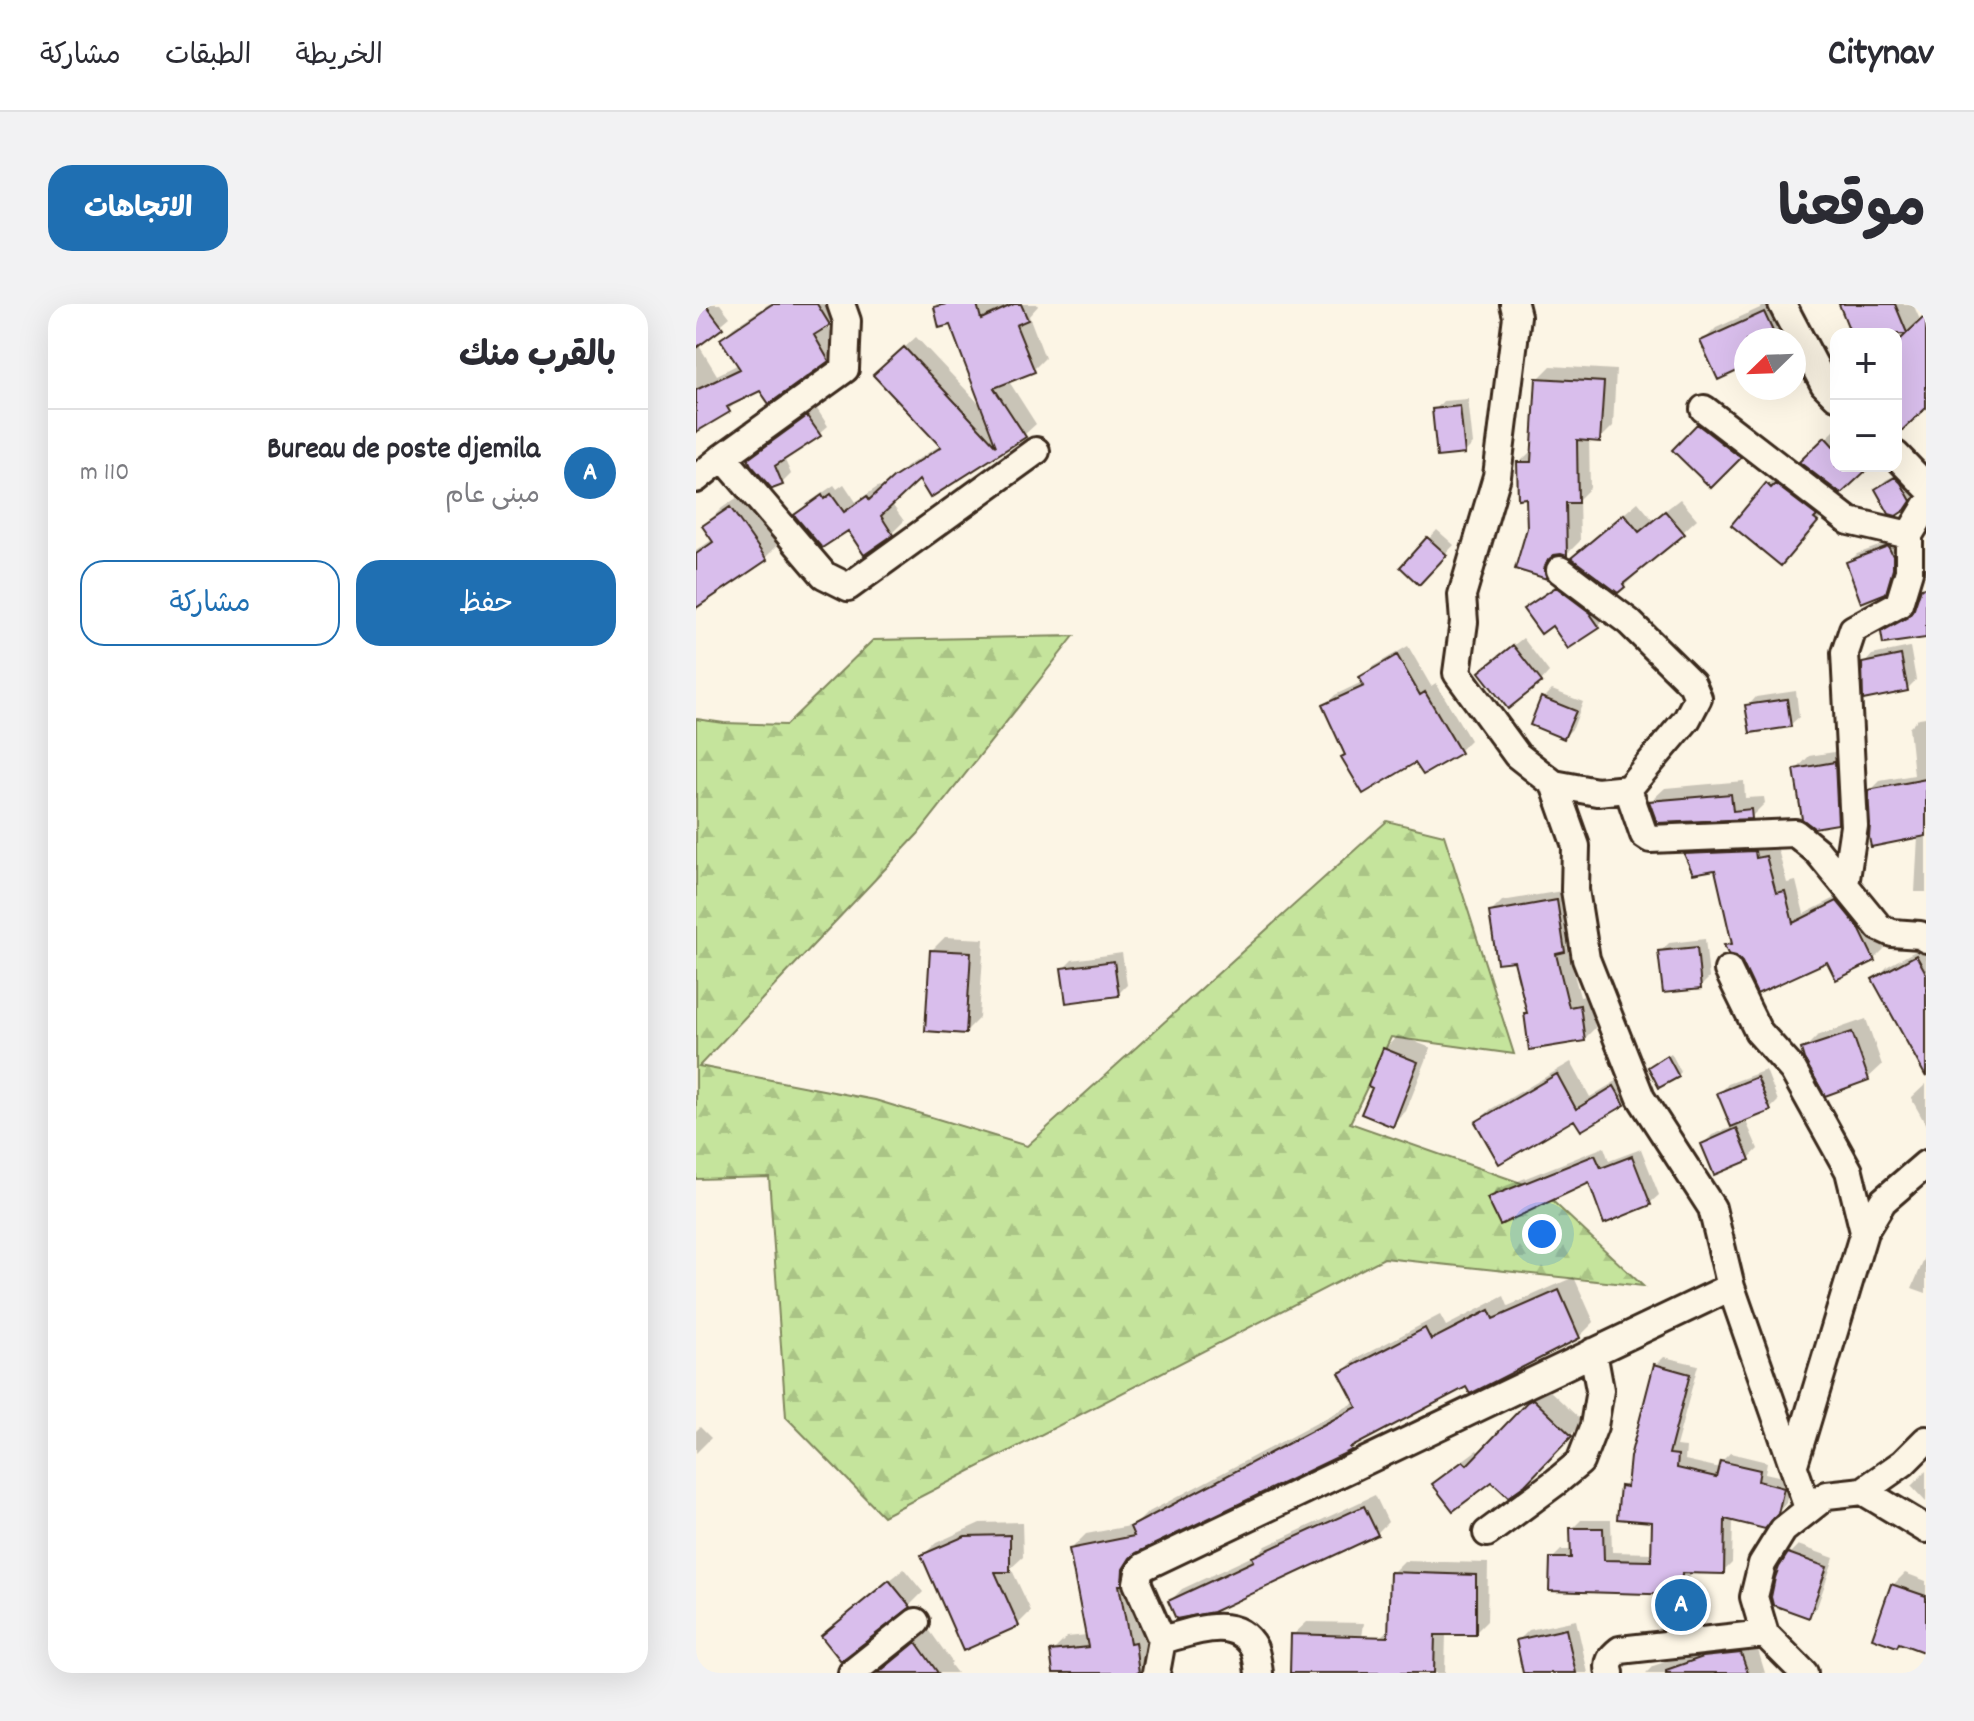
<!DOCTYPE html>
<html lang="ar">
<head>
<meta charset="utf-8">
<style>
  body { margin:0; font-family:Dekko,"Playpen Sans Arabic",sans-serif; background:#f2f2f3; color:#2b2b33; direction:rtl }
  .controls { position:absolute; right:24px; top:24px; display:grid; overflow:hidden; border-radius:16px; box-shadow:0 8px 32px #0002 }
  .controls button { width:72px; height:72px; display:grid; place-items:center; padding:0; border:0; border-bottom:2px solid #e1e1e2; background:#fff; color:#2b2b33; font:40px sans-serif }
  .compass { position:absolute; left:1038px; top:24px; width:72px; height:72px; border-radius:50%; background:#fff; box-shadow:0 8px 32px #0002; rotate:247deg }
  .you { position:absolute; left:846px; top:930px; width:28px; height:28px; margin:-20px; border:6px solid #fff; border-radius:50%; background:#1a73e8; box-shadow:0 0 0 12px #1a73e833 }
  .badge { display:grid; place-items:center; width:52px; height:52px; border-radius:50%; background:#1f6fb2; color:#fff; font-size:26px; font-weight:700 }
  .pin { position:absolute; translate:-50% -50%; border:4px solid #fff; box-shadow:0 2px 8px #0006 }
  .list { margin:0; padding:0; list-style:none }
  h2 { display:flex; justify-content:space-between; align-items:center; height:104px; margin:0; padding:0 32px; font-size:34px }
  h2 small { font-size:26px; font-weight:400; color:#7c7c81 }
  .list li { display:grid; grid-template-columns:52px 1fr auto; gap:24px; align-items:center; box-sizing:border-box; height:128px; padding:0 32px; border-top:2px solid #e1e1e2 }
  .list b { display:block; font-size:30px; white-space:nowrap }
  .list p { margin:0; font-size:26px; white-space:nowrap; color:#7c7c81 }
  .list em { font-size:26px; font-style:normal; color:#7c7c81 }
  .actions { display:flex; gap:16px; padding:24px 32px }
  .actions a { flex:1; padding:18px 0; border:2px solid #1f6fb2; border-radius:24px; text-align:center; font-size:28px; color:#1f6fb2 }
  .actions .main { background:#1f6fb2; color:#fff }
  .map { position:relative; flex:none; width:1230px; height:1369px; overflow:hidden; direction:ltr; border-radius:24px }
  header { display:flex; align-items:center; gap:48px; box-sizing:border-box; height:112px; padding:0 40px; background:#fff; border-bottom:2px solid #e1e1e2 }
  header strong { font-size:38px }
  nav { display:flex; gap:44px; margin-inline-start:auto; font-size:28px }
  .intro { display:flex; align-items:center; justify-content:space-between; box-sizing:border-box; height:192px; padding:0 48px }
  h1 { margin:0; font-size:56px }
  .button { padding:20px 36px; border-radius:24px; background:#1f6fb2; color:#fff; font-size:28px; font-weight:700 }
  main { display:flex; gap:48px; padding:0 48px }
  aside { flex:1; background:#fff; border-radius:24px; box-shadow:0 8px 32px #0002 }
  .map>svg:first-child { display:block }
</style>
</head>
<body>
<header>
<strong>Citynav</strong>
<nav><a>الخريطة</a><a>الطبقات</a><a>مشاركة</a></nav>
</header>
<div class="intro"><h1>موقعنا</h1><a class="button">الاتجاهات</a></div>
<main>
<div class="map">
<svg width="1230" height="1369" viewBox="0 0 1230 1369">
  <defs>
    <pattern id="forest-firs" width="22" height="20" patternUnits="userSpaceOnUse" patternTransform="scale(2)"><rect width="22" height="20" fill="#c5e49c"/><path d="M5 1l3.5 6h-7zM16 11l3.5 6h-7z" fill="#aac486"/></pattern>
  </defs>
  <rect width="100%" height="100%" fill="#fcf5e5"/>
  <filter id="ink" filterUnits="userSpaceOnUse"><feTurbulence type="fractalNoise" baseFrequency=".0125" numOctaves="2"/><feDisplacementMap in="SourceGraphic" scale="16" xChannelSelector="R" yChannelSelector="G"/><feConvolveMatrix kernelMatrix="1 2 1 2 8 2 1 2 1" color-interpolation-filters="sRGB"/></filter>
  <g filter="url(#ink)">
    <path fill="url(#forest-firs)" stroke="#80875d" stroke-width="2" d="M378,332l-156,198 -219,232 176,34 152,46 360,-325 57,14 70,219 -123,-17 -41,86 191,67 102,96 -259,-28 -501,258 -97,-99 -17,-240 -73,2v-460l28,4 62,2 87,-85z"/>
    <path fill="#0003" d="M0,0h24l10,13 -32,27 19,31 22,-11 -17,-25 12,-12 35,-23h67l5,7 -14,14 13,22 -12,12 -59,42 -8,-12 -21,10 -12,11 -32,15z
      M240,0h101l1,2 -9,10 16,42 -12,12 -25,10 28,44 -12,11 -105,42 -28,26 13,18 -12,12 -44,-5 -52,-13 12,-12 26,-18 3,4 7,-5 12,18 23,-16 3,4 25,-24 34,-21 -53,-82 28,-26 68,72 -33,-86 -10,2z
      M1073,0l21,36h-44v25l-44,-23 14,-14z
      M1145,0h72l8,18 5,-5v88l-30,28v-99h-49l-2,-5 4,-5z
      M855,62l65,4 -3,56 -13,13h-11l1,49 -11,11 1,42 -13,13 -11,-1 3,11 -13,12 -29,-8 12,-40 -1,-32 -9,-33 13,-13 6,-71z
      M772,95l5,45 -9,9 -29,-43 8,-9z
      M121,105l11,17 -9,8 -35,24 7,16 -9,9 -32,-24 9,-9z
      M1011,113l41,31 -37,37 -36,-35z
      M1139,126l1,36h31l-27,26 -38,-30z
      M1209,166l14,21 -15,18 -27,-20 9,-9z
      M1085,167l48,37 -35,42 -60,-26z
      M52,186l35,50 -18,18 -69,48v-55l17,-12 -9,-13 18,-18z
      M984,195l17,20 -73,67 -37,-41 51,-43 15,18z
      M741,226l17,15 -35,37 -16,-15z
      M1202,235l3,19 -7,24 -10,9 -36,-28 9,-9z
      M869,275l42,38 -9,9 -45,-3 -27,-14 8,-9z
      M1230,281v51l-43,-3 11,-11 22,-12 6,-21z
      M827,334l26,34 -8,9 -51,-17z
      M712,342l23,40 5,-3 34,57 -11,11 -43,9 -69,-6 -22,-49 10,-10 29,-14 -3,-4 11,-10z
      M1214,343l6,33 -9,9 -43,-25 8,-9z
      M856,386l31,12 -10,26 -9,9 -21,-38z
      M1100,387l3,26 -9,8 -42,-19 8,-9z
      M1230,413v175h-11l3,-56 -48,-45 10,-10 34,-6 -5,-47 10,-10z
      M1151,446l4,58 -14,14 -41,-52 13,-14z
      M1048,477l1,17 19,-1 1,6 -14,14 -100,-16 14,-13z
      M1069,536l1,8 11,-2 10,37 9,-2 8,33 45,-23 21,25 15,32 -11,11 -130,2 -17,-16 6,-7 -17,-70 -30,-14 11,-11z
      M872,586l7,49 -8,8 13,50 10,-2 5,33 -11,11 -58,-25 3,-3 -13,-53 -25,-46 11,-11z
      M249,633l39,2 -5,79 -14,14 -33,-82z
      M1009,635l4,39 -9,9 -39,-36 8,-8z
      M1230,641v91l-52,-56 14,-14z
      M426,649l5,32 -9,9 -55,-25 9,-9z
      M1170,715l16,46 -14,13 -65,-28 14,-14z
      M702,731l33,13 -25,63 -13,13 -18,-38 10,-37z
      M975,749l10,19 -4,4 -22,-13z
      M875,758l19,35 38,-23 9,16 -13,13 -49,14 -98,5 14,-13z
      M1070,766l12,31 -9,9 -24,9 13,30 -9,9 -46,-14 9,-9 21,-8 -13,-34 8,-9z
      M1230,780v41l-15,-27z
      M908,843l5,14 32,-12 18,46 -9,8 -60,-22 -101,17 9,-9z
      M1230,951v38l-14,-5z
      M878,973l20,45 -15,15 -112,47 -111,58 -6,6 -211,101 -3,19 13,60 1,45h-95l-3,-21 15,-15 20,-2 -16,-86 15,-15 49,-9 12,-12 209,-111 -15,-29 15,-14 84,-44 6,11 58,-30 4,10z
      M968,1053l34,8 -22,81 10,1 -1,13 35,8 1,-6 9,-9 37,9 -2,11 26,6 -5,24 -13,15 -40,1 -1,44 -9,9 -33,-1 -1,13 -8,9 -129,-34 9,-9h12l-1,-21 9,-9h30l1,32 41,1 1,-33 -32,-33 8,-7 26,-115z
      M851,1084l36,34 -59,62 -32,-5 -57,5 12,-12 30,-22 3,4 61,-64z
      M4,1123l11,11 -15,15v-22z
      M1230,1167v31l-15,-16z
      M679,1191l13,27 -12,12 -206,67 12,-12 75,-35 9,-8z
      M326,1218l1,35 -12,11 20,43 -13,13 -95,-69 13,-12 44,-20z
      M1102,1241l36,13 -17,49 -8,8 -20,-61z
      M708,1257l84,2 -1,58 -12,12h-29l-1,40h-65v-36l11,-10 1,-54z
      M208,1265l19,23 -14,14 -85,30 13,-14z
      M1209,1269l21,8v70l-33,-66z
      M880,1316l12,53h-63l-7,-32 11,-11z
      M611,1318l57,1 -5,36 -66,-24z
      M234,1327l22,31 -2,2 7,9h-81z
      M1059,1336l10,33h-119l7,-7 65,-22z"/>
    <path fill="#d9beec" stroke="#3b2a1e" stroke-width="2" d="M0,0h9l18,24 -27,20z
      M76,0h45l13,21 -16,10 15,26 -60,43 -9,-13 -33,16 3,5 -34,20v-42l44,-21 -20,-30z
      M250,0h31l4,15 33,-15h7l7,16 -12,5 19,47 -41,16 32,49 -96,61 -11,-18 -38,36 12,19 -29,20 -16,-24 -26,17 -28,-33 28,-20 2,4 7,-5 13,18 23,-16 2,4 24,-22 48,-31 -68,-72 31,-28 92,99 -46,-121 -11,3 -5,-21z
      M1143,0h56l12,29 19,-18v93l-30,28v-92l10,-10h-55z
      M1068,8l13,28h-31v27l-28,13 -18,-39z
      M840,74l68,4 -4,60 -23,-2 1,63h-12l1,53 -6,-2 -7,1 -6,5 -4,9 3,10 -32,-10 12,-41 -1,-30 -8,1 -1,-37h14z
      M764,102l5,48 -28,3 -5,-48z
      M111,112l14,20 -46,30 8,19 -11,4 -21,-24 -3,-6z
      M1001,120l44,34 -30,30 -39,-38z
      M1129,133l11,12v17h35l-30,28 -42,-32z
      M1199,173l6,6 10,18 -6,9 -9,6 -7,-2 -14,-25z
      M1070,179l5,5 4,-4 42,32 -3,3 4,3 -37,44 -50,-41z
      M34,203l37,53 -71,48v-54l17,-12 -11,-16z
      M969,207l20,23 -62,50 2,3 -7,6 -47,-35 53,-44 15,18z
      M731,233l20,18 -28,30 -19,-18z
      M1192,242l5,10v13l-7,24 -25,10 -15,-41z
      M860,283l36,27 -1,1 9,13 -32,21 -16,-23 -11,8 -18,-25z
      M1230,283v51l-43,6 -2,-12 27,-15 6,-8 7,-21z
      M817,341l29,37 -34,27 -29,-37z
      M701,351l23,40 5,-3 36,61 -38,22 -8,-12 -52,31 -22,-37 4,-2 -23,-50 42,-19 -5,-9z
      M1205,351l7,36 -45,9 -1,-37z
      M845,393l35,14 -12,28 -34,-14z
      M1091,395l4,28 -41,6 -5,-28z
      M1139,458l3,62 -24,4 -12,-9 -8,-50z
      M1230,475v57l-55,11 -2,-10 1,-12 -2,-35z
      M1035,490l2,17 18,-2 1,10 -95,4 -8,-22z
      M1059,547l1,7 10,-2 10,37 9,-2 8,32 44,-22 22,27 16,33 -39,19 -9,-18 -70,32 -15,-32 -6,-6 -8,-2 -4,-9 8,-1 -17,-74 -22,4 -9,-20z
      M861,596l8,52 -9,2 13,53 11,-2 5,36 -56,9 -5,-37h3l-13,-52 -17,2 -8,-51z
      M1001,643l4,42 -38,4 -5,-42z
      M234,646l41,2 -5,82 -41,-3z
      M1220,651l10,18v104l-54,-98z
      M418,657l5,35 -53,7 -5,-35z
      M1156,728l17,48 -44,16 -21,-37 -3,-10z
      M687,744l35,14 -25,65 -32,-13 11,-26 -4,-2z
      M971,751l12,22 -20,11 -11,-21z
      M861,770l19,35 38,-23 11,19 -44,26 -7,-11 -75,44 -24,-42z
      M1061,773l14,34 -40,16 -14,-34z
      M1041,824l13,32 -36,15 -13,-31z
      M899,851l6,13 31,-12 19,49 -47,19 -15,-41 -89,42 -13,-27z
      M863,986l21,48 -110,56 -4,-7 -116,61 2,2 -216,103 -6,5 -7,11 -1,16h-3l11,58 5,-1 4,31h-86l-3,-22 38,-4 -19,-98 65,-13 -4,-9 227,-120 -18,-34 86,-45 6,12 58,-30 4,9z
      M958,1060l36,10 -21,80 9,1 -1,13 39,9 4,-16 40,9 -2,11 26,7 -6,26 -13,15 -40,-10 -1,55 -42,-1 -1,22 -132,-4 1,-33h21l-1,-30h33l1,32 47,1 1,-39 -35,-3 3,-33 7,1 3,-30z
      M837,1095l39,37 -47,49 -17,12 -16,-15 -39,29 -21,-27 31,-23 4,4 60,-63z
      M668,1202l14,29 -165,77 -37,7 -8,-18 86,-40 -2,-4z
      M314,1231v37h-15l24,54 -56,25 -42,-96 44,-19z
      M1092,1249l39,14 -18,51 -36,-13 -2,-8 4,-19 4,-11z
      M694,1268l86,3v60h-41l-1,38h-144l1,-39 97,3z
      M193,1276l22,27 -70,54 -20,-25z
      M1195,1280l35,12v57l-27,-10 -2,4 -25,-9z
      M870,1325l10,44h-53l-7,-33z
      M220,1338l22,31h-60z
      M1045,1349l7,20h-82v-3l37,-13z"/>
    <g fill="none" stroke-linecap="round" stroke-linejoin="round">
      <defs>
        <path id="minor" d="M818,0l3,12 -20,160 -35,119 2,27 -7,51 60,82 37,29 22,62 -1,44 11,69 55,139 71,110 19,79 77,221
          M1086,0l42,80 12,12
          M1008,105l145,112 60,14
          M1200,151l30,31
          M27,153l101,118 24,12 188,-136
          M0,175l27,-22 122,-88 2,-48 -6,-17
          M864,266l69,52 63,62 6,14 -11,21 -59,70
          M858,480l43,8 31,-3 16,46 6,4 145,-6 22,18 62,76 13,6 28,2 6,4
          M1149,581l9,-59 -9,-173 8,-24 46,-25 10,-33v-36l17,-28
          M1032,666l30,61 35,39 56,101 15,61
          M1098,1160l70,-232 19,-31 43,-37
          M1167,1187l40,-28 23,-23
          M791,1229l69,-51 24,-20 14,-36 6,-36 -7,-38
          M466,1336c30,-8 74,-27 92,8 3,8 4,17 5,25
          M156,1369l64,-51
          M460,1369l6,-33 -25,-57 2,-10 4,-6 588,-280
          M914,1369c-3,-11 1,-16 10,-23l145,-16
          M1108,1369l-39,-39 -11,-37 8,-33 21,-34 44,-35 36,-4 63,38"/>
      </defs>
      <use href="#minor" stroke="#3b2a1e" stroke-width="32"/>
      <use href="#minor" stroke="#fcf5e5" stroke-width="26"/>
    </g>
  </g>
</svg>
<div class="controls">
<button>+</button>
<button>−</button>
</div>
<svg class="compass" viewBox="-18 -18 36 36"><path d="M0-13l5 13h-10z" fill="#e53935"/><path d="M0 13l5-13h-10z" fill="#7c7c81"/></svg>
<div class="you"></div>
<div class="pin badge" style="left:985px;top:1301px">A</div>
</div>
<aside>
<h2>بالقرب منك<small></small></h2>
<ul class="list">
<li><span class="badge">A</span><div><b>Bureau de poste djemila</b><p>مبنى عام</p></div><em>110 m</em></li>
</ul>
<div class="actions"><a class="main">حفظ</a><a>مشاركة</a></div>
</aside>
</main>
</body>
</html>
